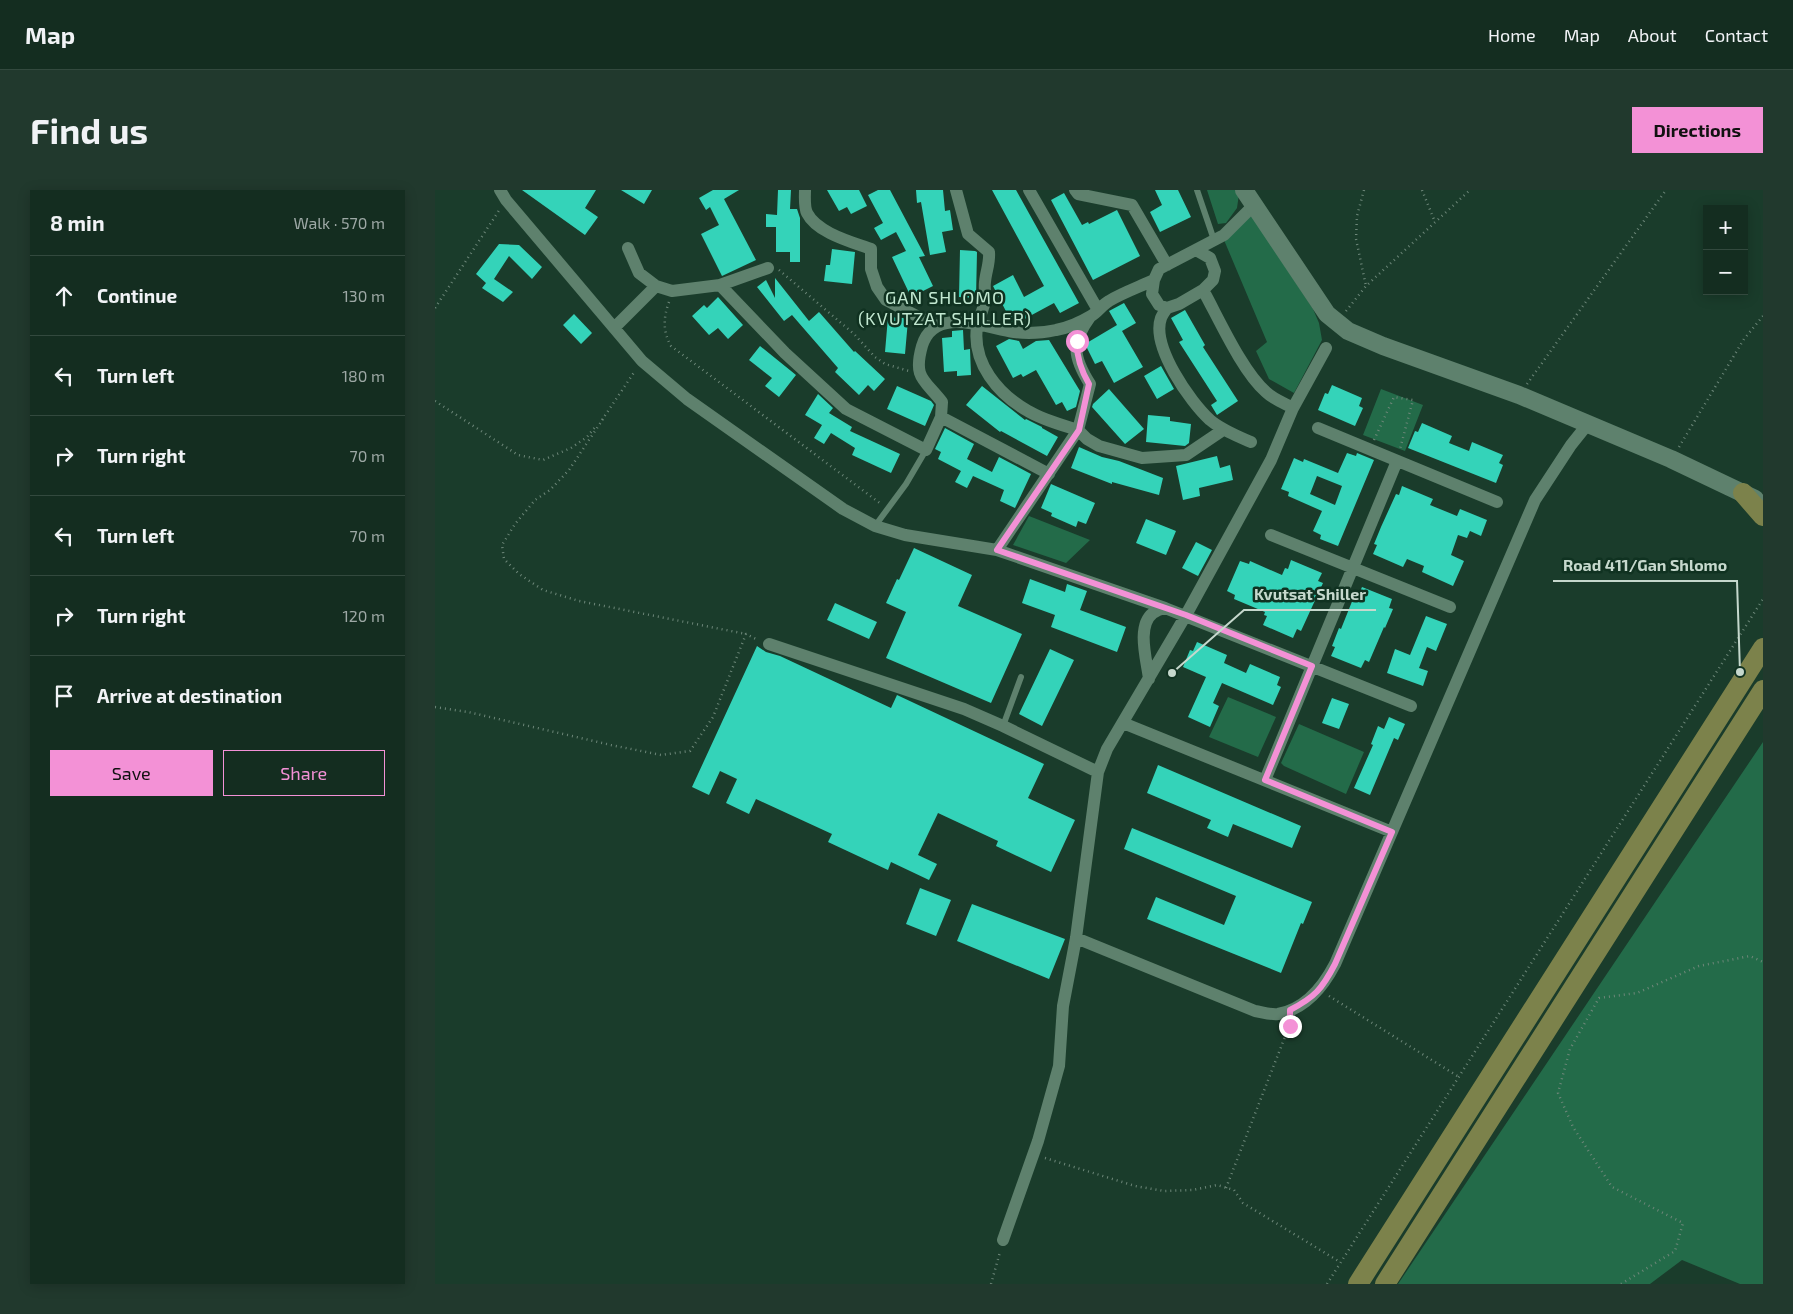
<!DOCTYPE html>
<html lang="en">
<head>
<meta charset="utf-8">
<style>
  body { margin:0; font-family:"Exo 2",sans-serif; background:#21392d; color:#f1f3f6 }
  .controls { position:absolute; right:15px; top:15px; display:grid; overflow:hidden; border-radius:0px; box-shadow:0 2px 12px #0003 }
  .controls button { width:45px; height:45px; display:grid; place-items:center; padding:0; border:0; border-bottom:1px solid #33493e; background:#142d20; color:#f1f3f6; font:25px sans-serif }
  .stop { position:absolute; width:15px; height:15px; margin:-11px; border:4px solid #f391d6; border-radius:50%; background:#fff }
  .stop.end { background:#f391d6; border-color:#fff; box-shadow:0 1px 5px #0008 }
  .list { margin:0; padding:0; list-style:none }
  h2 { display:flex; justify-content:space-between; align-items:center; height:65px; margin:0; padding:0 20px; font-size:21px }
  h2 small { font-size:16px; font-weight:400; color:#9da8a5 }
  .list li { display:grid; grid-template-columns:32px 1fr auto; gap:15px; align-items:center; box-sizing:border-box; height:80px; padding:0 20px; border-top:1px solid #33493e }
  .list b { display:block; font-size:19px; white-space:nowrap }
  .list em { font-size:16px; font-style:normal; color:#9da8a5 }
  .actions { display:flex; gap:10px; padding:15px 20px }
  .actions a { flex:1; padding:11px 0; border:1px solid #f391d6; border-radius:0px; text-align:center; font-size:18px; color:#f391d6 }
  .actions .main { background:#f391d6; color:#111 }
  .icon { flex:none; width:28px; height:28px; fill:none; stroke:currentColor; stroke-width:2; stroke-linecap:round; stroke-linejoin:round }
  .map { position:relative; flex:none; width:1328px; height:1094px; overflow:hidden; border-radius:0px }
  header { display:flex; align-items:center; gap:30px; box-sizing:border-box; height:70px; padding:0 25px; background:#142d20; border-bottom:1px solid #33493e }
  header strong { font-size:24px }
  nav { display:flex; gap:28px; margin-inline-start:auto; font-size:18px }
  .intro { display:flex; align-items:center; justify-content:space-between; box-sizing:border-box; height:120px; padding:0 30px }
  h1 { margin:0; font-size:35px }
  .button { padding:12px 22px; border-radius:0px; background:#f391d6; color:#111; font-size:18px; font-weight:700 }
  main { display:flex; gap:30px; padding:0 30px }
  aside { flex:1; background:#142d20; border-radius:0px; box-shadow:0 2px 12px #0003 }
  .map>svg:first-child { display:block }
</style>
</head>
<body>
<header>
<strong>Map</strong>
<nav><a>Home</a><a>Map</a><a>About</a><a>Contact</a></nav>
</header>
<div class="intro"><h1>Find us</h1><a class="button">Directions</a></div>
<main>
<aside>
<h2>8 min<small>Walk · 570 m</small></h2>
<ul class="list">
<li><svg class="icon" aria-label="ahead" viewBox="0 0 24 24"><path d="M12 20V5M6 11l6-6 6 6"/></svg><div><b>Continue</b></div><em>130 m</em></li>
<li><svg class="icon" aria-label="left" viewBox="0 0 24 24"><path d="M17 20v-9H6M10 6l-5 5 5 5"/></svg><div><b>Turn left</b></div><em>180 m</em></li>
<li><svg class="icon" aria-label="right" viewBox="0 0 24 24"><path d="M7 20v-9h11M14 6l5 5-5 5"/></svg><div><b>Turn right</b></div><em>70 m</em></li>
<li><svg class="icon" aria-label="left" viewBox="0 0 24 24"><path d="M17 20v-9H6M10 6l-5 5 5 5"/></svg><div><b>Turn left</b></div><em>70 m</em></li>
<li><svg class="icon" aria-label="right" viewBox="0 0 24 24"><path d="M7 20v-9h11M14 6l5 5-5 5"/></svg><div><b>Turn right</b></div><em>120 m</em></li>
<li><svg class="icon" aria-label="arrive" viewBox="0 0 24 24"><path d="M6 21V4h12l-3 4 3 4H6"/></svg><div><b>Arrive at destination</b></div></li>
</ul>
<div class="actions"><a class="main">Save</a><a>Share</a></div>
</aside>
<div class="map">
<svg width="1328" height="1094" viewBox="0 0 1328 1094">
  <rect width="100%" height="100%" fill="#1a3c2b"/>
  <path fill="#236b49" d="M772,0h29l3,4 -2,14 -11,15 -8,1z
    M816,24l62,95 6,14 3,17 -28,53 -25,-14 -13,-28 11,-9 -43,-102z
    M946,199l42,16 -18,46 -42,-16z
    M594,326l61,24 -24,23 -53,-18z
    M793,507l48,20 -18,40 -49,-20z
    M864,534l65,28 -18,42 -62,-28 -3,-3z
    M1328,552v542h-23l-58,-24 -32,24h-252z"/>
  <path fill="#34d3b9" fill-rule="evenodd" d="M87,0h74l-11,18 13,9 -13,18z
    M186,0h31l-8,14z
    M278,0h26l-15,9 32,61 -34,16 -21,-42 18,-9 -9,-18 -4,3 -7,-12z
    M343,0h13l-1,19h7l3,9v44h-10v-10h-14v-25h-10v-13l11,1z
    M392,0h32l8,16 -16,8 -4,-7 -8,4z
    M443,0h12l35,66 -6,1 14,29 -22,11 -19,-40 14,-6 -10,-19 -15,8 -7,-12 9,-5 -15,-28z
    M481,0h27l2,21 5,-1 3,20 -11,2 4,20 -16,3 -9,-53 -4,1z
    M557,0h24l63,113 -19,10 -6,-10 -39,21 -3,-1 -19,-37 20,-11 11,22 20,-11z
    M720,0h23l13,27 -31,15 -10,-20 12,-7z
    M629,3l18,32 6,-3 1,2 28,-14 23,46 -47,24 -42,-80z
    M64,54l20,1 23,22 -10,12 -23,-23 -15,23 19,13 -10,10 -21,-14 4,-5 -10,-9z
    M397,59l23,3 -3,32 -28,-3 2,-16h4z
    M525,60l15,1 2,1 -1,46 -17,-1z
    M340,88l34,43 10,-9 35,40 1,-1 30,28 -11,12 -6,-6 -9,10 -24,-23 3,-4 -46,-53 -8,6 -27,-34 9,-7 9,18z
    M283,107l25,28 -15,14 -10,-11 -9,7 -17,-19 12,-11 3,3z
    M689,113l12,20 -14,8 21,36 -29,16 -12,-22 -7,3 -10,-20 32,-19 -8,-14z
    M750,120l20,35 -2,2 35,54 -21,14 -6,-10 6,-4 -38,-59 4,-2 -12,-22z
    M139,124l18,19 -11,11 -18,-19z
    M453,127l15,1 5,2 -3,34 -20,-2z
    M528,140l1,20 6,-1 1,26 -14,1v-5l-13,1 -2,-34 10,-1v-6z
    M574,149l10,2 4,8 13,-8 13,-1 31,51 -4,16 -9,4 -5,-9 -6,3 -20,-35 -13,7 -2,-3 -8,4 -17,-32z
    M325,156l36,29 -17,22 -14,-11 7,-8 -23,-18z
    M726,176l13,23 -17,10 -13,-23z
    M897,195l30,13 -3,8 4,2 -8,18 -37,-16 7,-17 3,1z
    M462,196l34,15 3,4 -9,21 -38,-17z
    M547,196l43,34 1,-1 16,8v1l16,9 -11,19 -46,-25 -1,1 -34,-27z
    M674,199l35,40 -19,15 -33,-37 1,-3z
    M383,204l15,14 -4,5 23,14 -2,4 50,23 -9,19 -39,-18 3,-7 -24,-15 -7,11 -10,-6 8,-13 -17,-10z
    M713,225l22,2v4l21,3 -2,19 -4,3 -39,-4z
    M987,233l30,13 -3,7 20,8 3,-9 31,13 -4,8 4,2 -7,18 -88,-35 7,-17 3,1z
    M510,238l29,16 -7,15 25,13 7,-15 32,17 -16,34 -15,-7 4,-11 -31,-14 -6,12 -12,-6 6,-11 -23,-12 3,-7 -6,-3z
    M644,257l23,10 17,4 44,17 -4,17 -47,-13v2l-41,-16z
    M912,263l9,3 1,-3 17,7 -36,86 -18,-7 1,-4 -8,-4 9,-20 -34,-15 1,-4 -8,-3 13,-31 9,4 1,-3 34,14zM882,286l25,10 -7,19 -25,-11z
    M782,266l3,12 10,-3 3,15 -34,8 1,8 -17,4 -7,-34z
    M616,294l44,19 -9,21 -8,-3 -2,6 -25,-11 1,-3 -11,-5z
    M967,296l31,13 -3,6 27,11 3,-7 27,11 -6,16 -11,-5 -3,7 -9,-3 -7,20 13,6 -11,25 -31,-14 2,-6 -17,-7 -4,8 -30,-13 4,-9 -3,-1 7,-17 15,-33 3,1z
    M711,329l30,12 -10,24 -30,-12z
    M761,352l16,8 -14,26 -16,-8z
    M479,358l58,27 -14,31 64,28 -31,69 -105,-45 20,-46 -20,-9 11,-24 2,1z
    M856,370l31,13 -4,8 5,2 -22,48 -4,-2 -4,9 -30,-13 4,-9 -3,-1 1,-3 -31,-13 1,-4 -8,-4 13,-30 9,3 1,-3 32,14 3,-7 3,1z
    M595,389l35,13 2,-8 20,7 -7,19 46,17 -9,25 -66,-25 4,-12 -33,-12z
    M927,397l30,12 -3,9 4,1 -8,19 -1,-1 -15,35 -4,-2 -4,8 -30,-12 4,-9 -3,-1 7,-18 2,1 14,-35 3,2z
    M400,413l42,19 -8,17 -42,-19z
    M991,426l21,8 -11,27 -9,-4 -8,21 9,3 -5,15 -36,-13 8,-24 15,6z
    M762,452l30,13 -3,8 22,10 4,-9 30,13 -3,8 4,2 -8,18 -51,-22 -9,20 6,3 -9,21 -22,-10 18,-40 -23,-10 7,-17 3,1z
    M322,456l9,6 14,4 111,52 6,-13 147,69 -16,34 47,22 -24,52 -55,-26 2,-5 -60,-28 -20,42 19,9 -8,16 -38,-18 -3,8 -60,-28 4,-8 -76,-35 -7,15 -23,-11 11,-24 -17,-8 -11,24 -17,-8z
    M615,459l24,11 -32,66 -23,-12z
    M897,508l17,6 -10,25 -17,-6z
    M954,527l16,7 -7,16 -4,-2 -24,57 -16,-7 19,-43 -2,-1 7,-18 6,3z
    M723,575l143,61 -9,22 -59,-24 -5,13 -21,-9 4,-8 -64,-27z
    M697,638l180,74 -9,22 -2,-1 -20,50 -134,-54 9,-22 68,28 12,-29 -112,-47z
    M485,698l31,12 -15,36 -30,-12z
    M537,714l93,35 -16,40 -92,-38z"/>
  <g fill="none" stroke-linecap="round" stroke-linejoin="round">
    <path stroke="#6d8779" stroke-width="2.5" stroke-dasharray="1 4" stroke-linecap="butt" d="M929,0l-7,26 -1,23 10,47
      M987,0l13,32
      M344,80l75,64 21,23 10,7 24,7
      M234,112c-6,16 -6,30 2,44l210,158
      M0,118l65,-99
      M911,121l20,-25 104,-96
      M1092,194l139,-194
      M0,211l83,54 25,5 28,-12 16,-11 9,-11
      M168,229l-34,51 -19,20 -15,10 -20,24 -13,21 2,14 15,15 24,16 36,11 167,33
      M167,230l33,-49
      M939,250l20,-43 19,3 -13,49
      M1244,257l65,-108 19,-23
      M0,517l33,5 143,33 50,10 29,-4 23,-34 33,-83 12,6
      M894,806l130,81
      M610,968l90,28 29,5 29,-1 24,-5 17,5 9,13 97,59
      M791,998l64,-164
      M556,1094l9,-32
      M892,1094l436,-685
      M1186,1094l54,-33 8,-28 -71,-36 -39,-60 -15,-34 12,-44 29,-51 38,-5 62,-27 51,-10 13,6"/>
    <path stroke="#5e816d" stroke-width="6" d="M762,0l17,50
      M440,336l31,-42 20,-34
      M568,536l18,-49"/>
    <path stroke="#5e816d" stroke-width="12" d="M65,0l6,10 136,161 45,38 156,110 32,17 30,9 92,15 168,58 246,98
      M370,0c0,7 -1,17 2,23 10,20 45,29 64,36v20l6,18 9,13 50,26
      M521,0l12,44 21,18c1,11 -3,19 -4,30 -1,6 1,13 0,19 -2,9 -6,17 -8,26 -5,36 21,67 51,84 15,9 34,14 50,19l-81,120
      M594,0l69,120
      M640,0l3,4 54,11 35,60
      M193,58l11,25 17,13 16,5 48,-6 65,68 61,56 80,41 15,-33 1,-15c-18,-23 -29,-24 -20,-56 12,-41 64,-18 92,-14 13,2 28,1 42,-2 11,-2 25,-8 35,-14 7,-4 11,-11 18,-15 13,-8 30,-14 45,-21
      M761,60l14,8 5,13 -2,9 -10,10 -24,14 -12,4 -8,-3 -7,-11 2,-14 5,-11 65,-34 30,-30
      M285,95l48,-17
      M732,118c-2,3 -5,7 -6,10 -10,28 29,84 49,102 12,10 27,16 41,22
      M655,127c-19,26 -17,40 0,67l-12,46 9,9 12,7 43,12 44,-3 37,-25
      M179,138l42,-42
      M858,218l33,-60
      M506,227l108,57
      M883,238l179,74
      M836,345l179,72
      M334,454l195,65 39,17 95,46
      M714,489c-2,-18 -13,-53 4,-66 3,-2 8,-4 12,-5
      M688,533l269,109
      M830,590l132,-319
      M641,748l179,73c7,1 16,4 23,3 28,-5 45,-27 57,-50l200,-464 36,-55 16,-20
      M568,1050l35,-99 21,-75 4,-60 13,-68 22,-166 9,-23 79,-134 85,-155 22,-52c-9,-5 -20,-9 -27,-16 -24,-21 -47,-73 -63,-102"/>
    <path stroke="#5e816d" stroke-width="18" d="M809,0l83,124 21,17 35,15 136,49 152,64 84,40"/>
    <path stroke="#7c824b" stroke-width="20" d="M1308,303l20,23
      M923,1094l405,-636
      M950,1094l378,-594"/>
  </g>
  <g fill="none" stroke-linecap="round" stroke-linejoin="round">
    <path stroke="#f391d6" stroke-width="6" d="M642,151c-1,16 4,29 12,43l-10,46 -82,120 189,65 126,51 -47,114 127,52 -57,132c-13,25 -20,33 -45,46v16"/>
  </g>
  <g text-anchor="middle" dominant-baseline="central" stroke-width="5" stroke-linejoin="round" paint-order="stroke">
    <g font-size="18" letter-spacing="1" fill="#c2e8d1" stroke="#103221">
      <text x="510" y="107">GAN SHLOMO<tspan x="510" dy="21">(KVUTZAT SHILLER)</tspan></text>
    </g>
  </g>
  <path fill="none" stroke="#c6d8cd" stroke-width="2" d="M1305 482L1302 391H1118M737 483L809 420H941"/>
  <g fill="#c6d8cd" stroke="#103221" stroke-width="2">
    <circle cx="1305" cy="482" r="5"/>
    <circle cx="737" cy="483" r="5"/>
  </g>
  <g font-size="16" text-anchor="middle" font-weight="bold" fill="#c6d8cd" stroke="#103221" stroke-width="5" stroke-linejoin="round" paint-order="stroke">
    <text x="1210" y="381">Road 411/Gan Shlomo</text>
    <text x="875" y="410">Kvutsat Shiller</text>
  </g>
</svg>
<div class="controls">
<button>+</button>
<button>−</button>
</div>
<div class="stop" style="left:642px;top:151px"></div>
<div class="stop end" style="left:855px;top:836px"></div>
</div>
</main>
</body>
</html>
